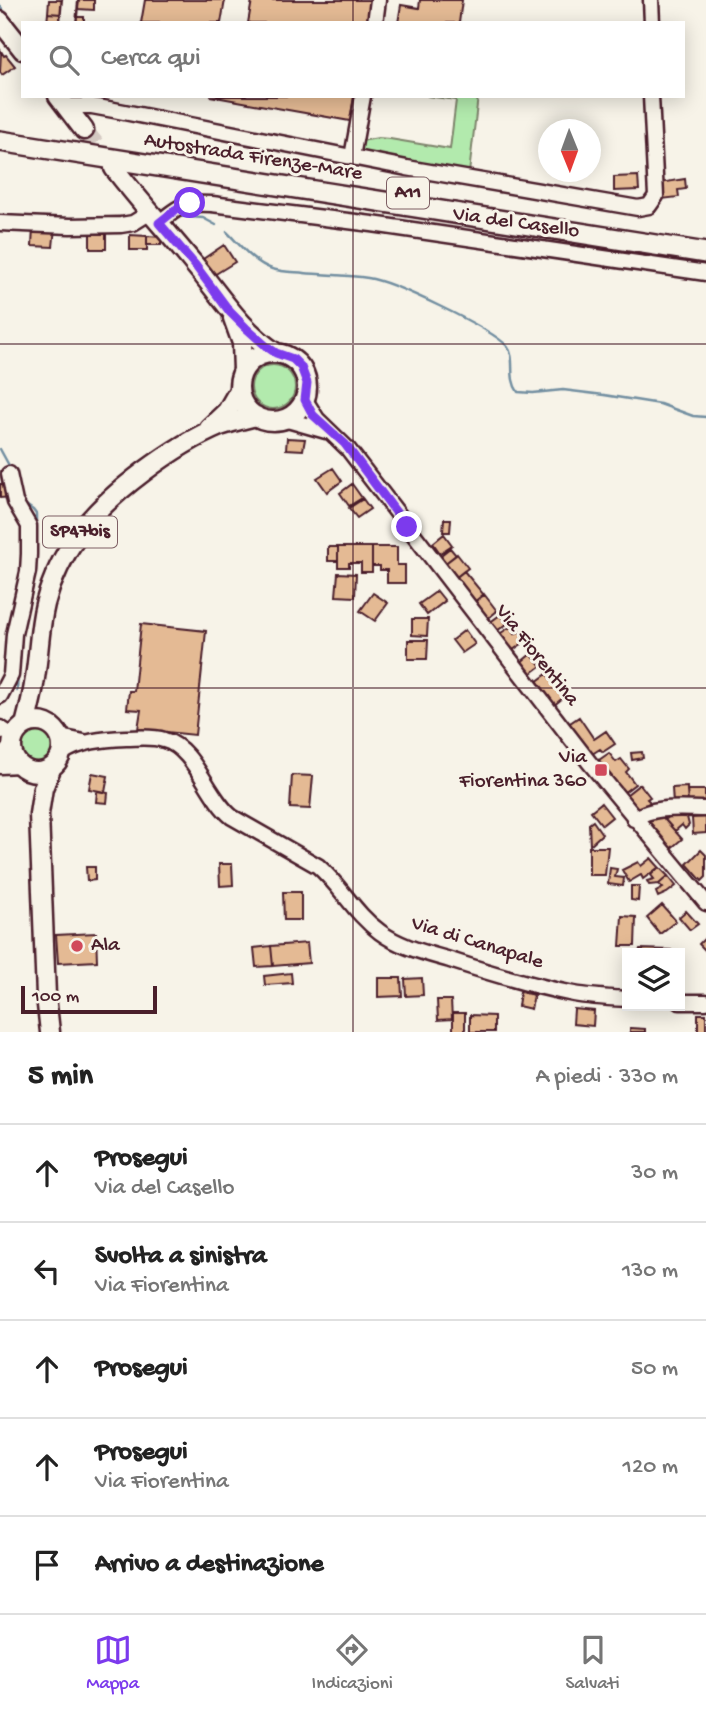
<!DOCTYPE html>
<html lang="it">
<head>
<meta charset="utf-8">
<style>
  body { margin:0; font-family:"Gochi Hand",sans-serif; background:#f2f2f2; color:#222 }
  .controls { position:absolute; right:21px; bottom:21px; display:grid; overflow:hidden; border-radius:0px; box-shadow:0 4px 18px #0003 }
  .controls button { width:63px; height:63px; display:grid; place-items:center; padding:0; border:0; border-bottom:2px solid #e0e0e0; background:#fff; color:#222; font:35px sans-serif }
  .compass { position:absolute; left:538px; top:119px; width:63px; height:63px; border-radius:50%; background:#fff; box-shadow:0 4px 18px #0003; rotate:179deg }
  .scale { position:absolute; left:21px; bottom:18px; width:136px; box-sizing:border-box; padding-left:7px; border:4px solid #4a1f2b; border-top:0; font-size:19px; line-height:24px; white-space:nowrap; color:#4a1f2b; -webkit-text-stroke:5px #f7f3e8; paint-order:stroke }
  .stop { position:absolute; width:21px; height:21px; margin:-16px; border:5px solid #7c3aed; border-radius:50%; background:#fff }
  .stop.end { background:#7c3aed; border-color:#fff; box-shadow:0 2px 7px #0008 }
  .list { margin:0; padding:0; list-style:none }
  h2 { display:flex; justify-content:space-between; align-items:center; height:91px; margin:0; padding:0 28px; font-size:30px }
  h2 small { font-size:23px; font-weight:400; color:#767676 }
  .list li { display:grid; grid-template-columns:46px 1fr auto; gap:21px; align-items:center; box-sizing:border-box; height:98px; padding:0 28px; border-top:2px solid #e0e0e0 }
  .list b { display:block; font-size:26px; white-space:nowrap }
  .list p { margin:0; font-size:23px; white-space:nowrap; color:#767676 }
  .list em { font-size:23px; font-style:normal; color:#767676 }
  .icon { flex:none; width:38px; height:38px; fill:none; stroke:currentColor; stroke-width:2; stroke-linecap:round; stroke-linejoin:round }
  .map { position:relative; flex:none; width:706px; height:1032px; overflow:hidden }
  .search { position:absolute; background:#fff; box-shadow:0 4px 18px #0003; left:21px; right:21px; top:21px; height:77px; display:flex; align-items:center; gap:18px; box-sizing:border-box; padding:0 24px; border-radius:0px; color:#767676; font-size:26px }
  .sheet { height:581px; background:#fff }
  nav { display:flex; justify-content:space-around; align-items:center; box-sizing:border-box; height:98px; border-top:2px solid #e0e0e0; background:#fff; font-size:19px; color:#767676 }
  nav a { display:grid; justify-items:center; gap:4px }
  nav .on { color:#7c3aed }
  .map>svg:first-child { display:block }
</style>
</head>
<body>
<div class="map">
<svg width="706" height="1032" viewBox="0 0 706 1032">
  <rect width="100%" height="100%" fill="#f7f3e8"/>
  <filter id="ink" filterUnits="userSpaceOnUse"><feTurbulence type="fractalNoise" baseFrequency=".0143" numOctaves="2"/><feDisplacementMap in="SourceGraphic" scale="14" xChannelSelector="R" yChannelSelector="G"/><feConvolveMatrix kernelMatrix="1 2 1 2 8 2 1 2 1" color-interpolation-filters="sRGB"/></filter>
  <g filter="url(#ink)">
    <path fill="#b2eaad" stroke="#7e846c" stroke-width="2" d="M427,96h51l-9,77 -109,-19 1,-13 17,-3 12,1 60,10 6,-49z
      M251 387a22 22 0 1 1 44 0a22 22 0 1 1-44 0Z
      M19 747a18 18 0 1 1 36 0a18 18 0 1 1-36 0Z"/>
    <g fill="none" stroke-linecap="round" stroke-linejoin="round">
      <path stroke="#738fa1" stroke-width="2.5" d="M0,6l23,30
        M128,172l5,6
        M176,216l27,2 13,7
        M227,232c13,13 27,31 45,37 10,3 22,3 32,4 21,2 43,2 64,5 24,3 124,51 139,68 10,12 0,31 11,46l15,1 30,-3 41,5 56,9 33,12 13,1
        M0,449l12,22
        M23,503l10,7 3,4v46l-2,14
        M17,691l1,-18"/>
    </g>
    <path fill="#e4ba94" stroke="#4a1f2b" stroke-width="2" d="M49,0h13l-1,14 -13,-1z
      M79,0h15v10l-16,-1z
      M145,0h80l-4,23h-80z
      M252,0h120l-4,23h-120z
      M420,0h42l-3,23h-61l3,-18 18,3z
      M48,13l13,1v9h-14z
      M75,17h9v6h-9z
      M1,51l3,5 2,-1 9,11 -13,9 -2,-3z
      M210,96h144l-4,25z
      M638,176l1,14 -25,1v-14z
      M685,179l1,10 -8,1 1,7 -17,2 -2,-16z
      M33,227l22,1 -2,19 -21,-1z
      M90,234h16v15h-16z
      M130,235l17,1v14h-17z
      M147,236l14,1v8h-14z
      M224,245l11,17 -21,13 -11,-16z
      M287,438l18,1 -2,11 -17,-1z
      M333,468l9,13 -15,11 -10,-14z
      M0,484h11l1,13 -12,1z
      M352,484l10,14 -13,8 -9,-13z
      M363,499l7,10 -13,9 -8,-10z
      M444,519h7l-1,13h-7z
      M444,534l8,11 -12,8 -7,-10z
      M328,547h10v14h-10z
      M338,547h34v25h-11v-9h-12v4h-11z
      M372,547h25v18h8v18h-18v-13h-7v-4h-8z
      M450,548l6,7 -13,10 -6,-7z
      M457,554l11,14 -14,11 -11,-14z
      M464,571l20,24 -11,8 -19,-24z
      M338,573l18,1 -1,23 -19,-1z
      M437,591l8,10 -18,14 -8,-11z
      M373,593l15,10 -13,18 -15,-10z
      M484,594l13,17 -11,9 -13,-17z
      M500,615l7,9 -12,8 -6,-9z
      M412,619h16l-1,17 -15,-1z
      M141,624l65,7 -11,104 -57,-6 3,-19 -14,-1 2,-18h5z
      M510,627l5,7 4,-3 7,10 -16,11 -12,-17z
      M465,630l10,14 -13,9 -10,-13z
      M408,640h20l-1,19h-19z
      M531,654l10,12 -12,9 -9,-12z
      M547,674l17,23 -11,9 -17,-24z
      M579,717l15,22 12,-8 9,13 -12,8 -3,-3 -11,7 -22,-31z
      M642,752l1,6 -11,2 -1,-7z
      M609,753l7,9 5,-3 8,10 -3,3 9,12 -12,9 -24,-33z
      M92,773l16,3 -3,16 -16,-3z
      M292,775l21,1 -3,33 -20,-1z
      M640,784l10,13 -3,2 3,3 -11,9 -13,-16z
      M687,787l1,17h-15l-1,-16z
      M687,790h18v13l-17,1z
      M97,791l11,2 -1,10 -11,-1z
      M601,803l11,14 -10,8 -11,-14z
      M659,813l23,26 -13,11 -22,-27z
      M686,813l3,12 -4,4 -3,-4 -7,6 -10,-11 5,-4z
      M706,817v16l-13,1 -1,-16z
      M593,821l9,13 -12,11 -1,-21z
      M589,847h19l-3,28h-16z
      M701,850l5,5v22l-4,4 -15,-17z
      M651,858l8,9 -16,12 -2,-4 -12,7 -7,-12 16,-8 3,4z
      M219,864h13l1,21 -13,1z
      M86,867h9v13l-8,1z
      M659,867l9,9 -9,8 -10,1 -2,-4 7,-2 -3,-4z
      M610,868l7,1 -2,8 9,1 -1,8 -15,-2z
      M668,876l8,10 -9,7 -9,4 -2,-5 7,-4 -4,-4z
      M631,886h8l-1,15 -7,-1z
      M283,892h18v28h-17z
      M662,905l14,16 -16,13 -13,-16z
      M686,911l12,13 -8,6 -11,-13z
      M622,916l14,1 -1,29h-15z
      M96,933l1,28 -39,2 -2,-28z
      M706,937v14l-7,-7z
      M307,943l2,20 -36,3 -2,-20z
      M271,946l2,20 -17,1 -2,-19z
      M640,949l31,1v3h-32z
      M291,973l1,10 -27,2 -1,-9z
      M378,978h23l1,18 -24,1z
      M422,978l1,17 -17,1 -1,-17z
      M520,992l14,3 -3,14 -13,-3z
      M437,1000h14l1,19 -14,1z
      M574,1009l20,2 -1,15 -20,-2z
      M453,1013h12v18l-12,1z
      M698,1014h8v18h-8z
      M470,1015l24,1v16h-24z
      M630,1028l15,1v3h-15z"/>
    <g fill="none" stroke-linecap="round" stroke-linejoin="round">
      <path stroke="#d4c9c2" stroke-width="18" stroke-dasharray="18 9" stroke-linecap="butt" d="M84,130l28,35"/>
      <defs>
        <path id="minor" d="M651,0l1,23
          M68,23l2,-23
          M375,23l3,-23
          M66,106h26l22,4 293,58 231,40 11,-2 7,-10 -5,-100
          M352,157l11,-61
          M0,223l70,3 51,-1 12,-2 16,-10
          M159,223c22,-19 25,-20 53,-19l160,20 334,49
          M305,400l12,19 31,30 241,313 117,141
          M284,419l42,12
          M0,696l11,-21 3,-41 14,-62 1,-18v-28l-14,-24 -6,-28
          M0,728l14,9
          M60,737l24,5
          M62,753c19,-12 41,-14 64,-15 12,0 26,-2 38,2 31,8 43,57 68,77l86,49c23,20 37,48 62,66 20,15 46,21 70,28 40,13 82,26 124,34 17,3 36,4 53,5
          M0,759l12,-14
          M0,766l19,-1
          M634,819c20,-14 49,-10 72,-10
          M680,1002h26"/>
        <path id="major" d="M0,21l23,29
          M58,96l26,34
          M114,168c25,33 53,63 79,95 28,33 46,65 83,90
          M233,318l9,25 1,28
          M239 387a34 34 0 1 1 68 0a34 34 0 1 1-68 0Z
          M209,428l18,-17 12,-21
          M12 747a25 25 0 1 1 50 0a25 25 0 1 1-50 0Z
          M25,725c4,-15 8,-31 10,-47 4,-25 4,-49 10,-74 7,-26 19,-50 35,-72 29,-39 95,-87 140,-106 11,-4 24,-7 36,-10
          M50,1032l-4,-36 -7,-182 4,-26 8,-19"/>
        <path id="highway" d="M0,141l706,112"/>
      </defs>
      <use href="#minor" stroke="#4a1f2b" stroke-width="19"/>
      <use href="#major" stroke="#4a1f2b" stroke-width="23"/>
      <use href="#highway" stroke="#4a1f2b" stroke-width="24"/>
      <use href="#minor" stroke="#f7f3e8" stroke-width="14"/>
      <use href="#major" stroke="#f7f3e8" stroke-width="18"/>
      <use href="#highway" stroke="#f7f3e8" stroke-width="19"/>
    </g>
  </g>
  <g fill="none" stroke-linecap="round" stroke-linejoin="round" filter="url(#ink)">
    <path stroke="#7c3aed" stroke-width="9" d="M190,203l-11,4 -20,16 36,42 35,47 16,16 20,18 10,7 17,6 8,8 6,16 -2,17 8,15 32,29 62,83"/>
  </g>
  <path fill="none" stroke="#4a1f2b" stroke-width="2" stroke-opacity="0.55" d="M353,0v23M353,96v936M0,344h706M0,688h706"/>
  <g fill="#d1495b" stroke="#f7f3e8" stroke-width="2.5">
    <rect x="594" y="763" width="14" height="14" rx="3.5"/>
    <circle cx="77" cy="946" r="7"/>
  </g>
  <g text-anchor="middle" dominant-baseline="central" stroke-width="6" stroke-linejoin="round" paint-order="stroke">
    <g fill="#f7f3e8" stroke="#7e5f64" stroke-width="2">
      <rect x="387" y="177.5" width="42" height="31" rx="5"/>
      <rect x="43" y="516.5" width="74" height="31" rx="5"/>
    </g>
    <g font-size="19" font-weight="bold" fill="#4a1f2b">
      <text x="408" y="193">A11</text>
      <text x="80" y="532">SP47bis</text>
    </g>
    <g font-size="21" fill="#4a1f2b" stroke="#f7f3e8">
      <text transform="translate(253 158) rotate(9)">Autostrada Firenze-Mare</text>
      <text transform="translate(516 224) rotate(8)">Via del Casello</text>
      <text transform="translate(536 656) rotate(52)">Via Fiorentina</text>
      <text transform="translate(477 944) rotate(17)">Via di Canapale</text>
    </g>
    <g font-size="21" fill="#4a1f2b" stroke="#f7f3e8" text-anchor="end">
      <text x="587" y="758">Via<tspan x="587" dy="24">Fiorentina 360</tspan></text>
      <text x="91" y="946" text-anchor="start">Ala</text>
    </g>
  </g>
</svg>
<div class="controls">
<button><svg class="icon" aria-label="layers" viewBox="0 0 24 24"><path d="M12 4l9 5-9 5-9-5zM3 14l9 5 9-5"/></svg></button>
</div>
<svg class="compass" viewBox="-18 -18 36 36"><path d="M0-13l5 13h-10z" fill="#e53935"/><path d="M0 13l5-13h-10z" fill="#767676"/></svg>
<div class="scale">100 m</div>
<div class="stop" style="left:190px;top:203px"></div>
<div class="stop end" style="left:407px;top:527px"></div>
<div class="search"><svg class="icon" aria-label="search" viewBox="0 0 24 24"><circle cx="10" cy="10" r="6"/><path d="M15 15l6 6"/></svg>Cerca qui</div>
</div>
<section class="sheet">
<h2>5 min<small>A piedi · 330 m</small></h2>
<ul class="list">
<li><svg class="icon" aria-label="ahead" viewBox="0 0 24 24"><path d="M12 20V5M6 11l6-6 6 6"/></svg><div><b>Prosegui</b><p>Via del Casello</p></div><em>30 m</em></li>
<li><svg class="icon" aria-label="left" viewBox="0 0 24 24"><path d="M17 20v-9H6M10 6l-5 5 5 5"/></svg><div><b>Svolta a sinistra</b><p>Via Fiorentina</p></div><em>130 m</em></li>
<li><svg class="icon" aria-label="ahead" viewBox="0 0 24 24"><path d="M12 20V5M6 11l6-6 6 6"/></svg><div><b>Prosegui</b></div><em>50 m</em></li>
<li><svg class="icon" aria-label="ahead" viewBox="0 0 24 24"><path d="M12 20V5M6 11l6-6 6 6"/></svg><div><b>Prosegui</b><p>Via Fiorentina</p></div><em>120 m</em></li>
<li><svg class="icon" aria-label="arrive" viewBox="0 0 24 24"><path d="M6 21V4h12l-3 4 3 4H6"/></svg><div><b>Arrivo a destinazione</b></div></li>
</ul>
</section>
<nav>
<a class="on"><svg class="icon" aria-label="map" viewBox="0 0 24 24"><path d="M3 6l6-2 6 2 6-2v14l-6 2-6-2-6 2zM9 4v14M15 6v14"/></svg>Mappa</a>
<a><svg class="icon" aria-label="directions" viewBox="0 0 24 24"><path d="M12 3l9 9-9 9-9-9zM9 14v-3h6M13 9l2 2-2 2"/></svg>Indicazioni</a>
<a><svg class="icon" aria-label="saved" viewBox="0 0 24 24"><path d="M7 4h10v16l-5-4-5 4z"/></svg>Salvati</a>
</nav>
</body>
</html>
